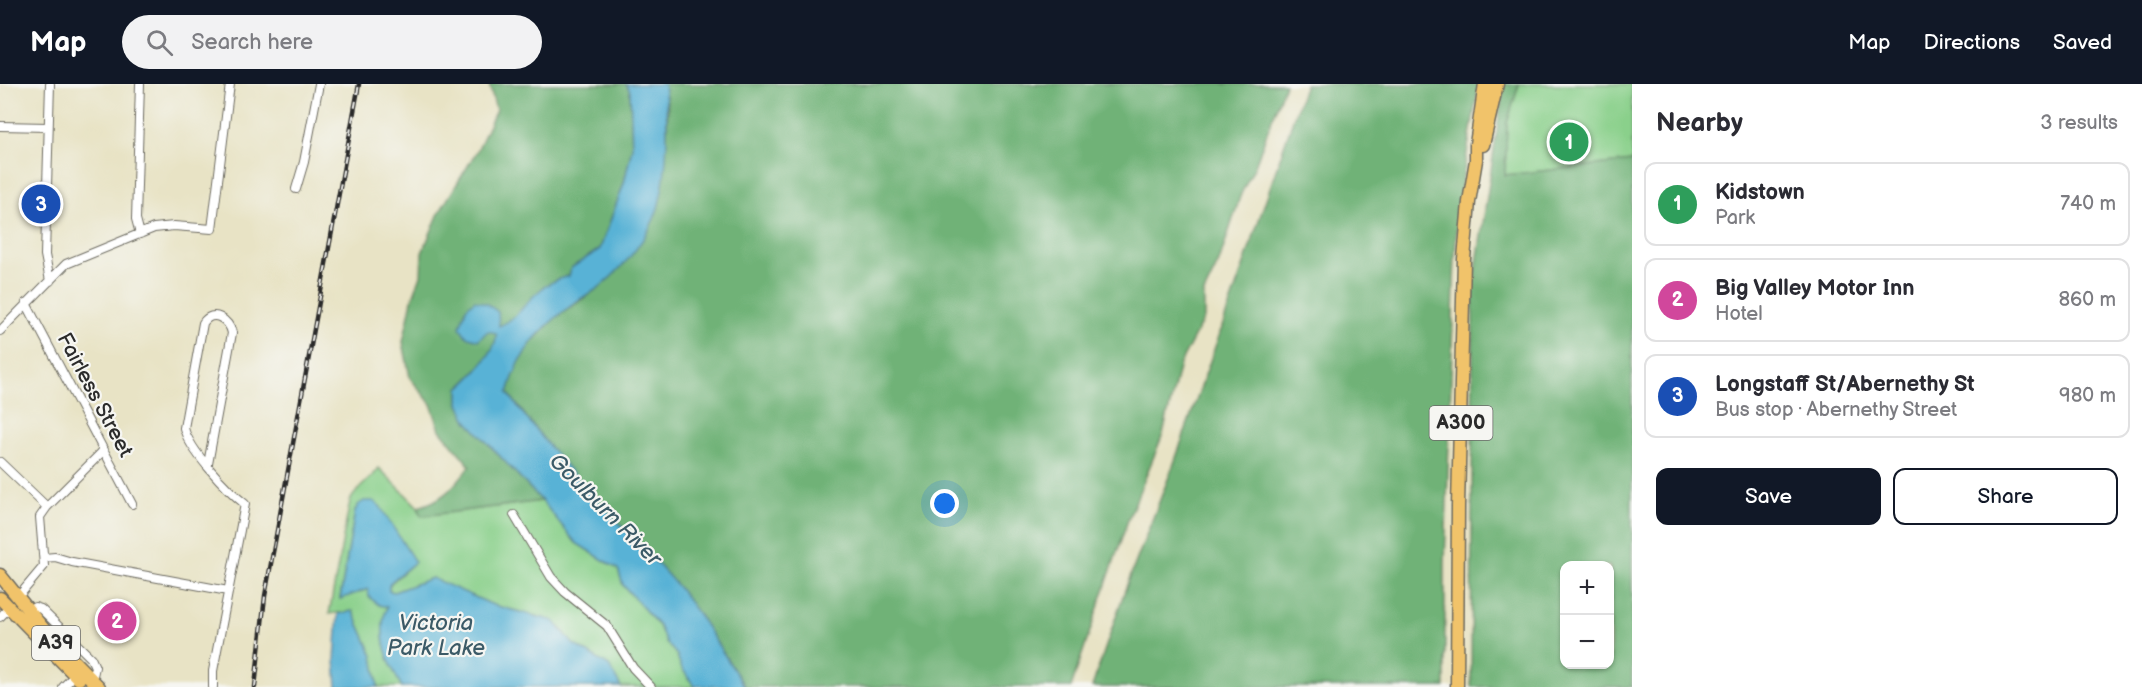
<!DOCTYPE html>
<html lang="en">
<head>
<meta charset="utf-8">
<style>
  body { margin:0; font-family:"Balsamiq Sans",sans-serif; background:#f2f2f3; color:#2b2b33 }
  .controls { position:absolute; right:18px; bottom:18px; display:grid; overflow:hidden; border-radius:12px; box-shadow:0 2px 4px #0004 }
  .controls button { width:54px; height:54px; display:grid; place-items:center; padding:0; border:0; border-bottom:2px solid #e1e1e2; background:#fff; color:#2b2b33; font:30px sans-serif }
  .you { position:absolute; left:945px; top:420px; width:21px; height:21px; margin:-15px; border:4px solid #fff; border-radius:50%; background:#1a73e8; box-shadow:0 0 0 9px #1a73e833 }
  .badge { display:grid; place-items:center; width:39px; height:39px; border-radius:50%; background:#111827; color:#fff; font-size:20px; font-weight:700 }
  .pin { position:absolute; translate:-50% -50%; border:3px solid #fff; box-shadow:0 2px 6px #0006 }
  .list { margin:0; padding:0; list-style:none }
  h2 { display:flex; justify-content:space-between; align-items:center; height:78px; margin:0; padding:0 24px; font-size:26px }
  h2 small { font-size:20px; font-weight:400; color:#7c7c81 }
  .list li { display:grid; grid-template-columns:39px 1fr auto; gap:18px; align-items:center; box-sizing:border-box; height:84px; margin:0 12px 12px; padding:0 12px; border:2px solid #e1e1e2; border-radius:12px }
  .list b { display:block; font-size:22px; white-space:nowrap }
  .list p { margin:0; font-size:20px; white-space:nowrap; color:#7c7c81 }
  .list em { font-size:20px; font-style:normal; color:#7c7c81 }
  .actions { display:flex; gap:12px; padding:18px 24px }
  .actions a { flex:1; padding:14px 0; border:2px solid #111827; border-radius:12px; text-align:center; font-size:21px; color:#111827 }
  .actions .main { background:#111827; color:#fff }
  .icon { flex:none; width:33px; height:33px; fill:none; stroke:currentColor; stroke-width:2; stroke-linecap:round; stroke-linejoin:round }
  .map { position:relative; flex:none; width:1632px; height:603px; overflow:hidden }
  header { display:flex; align-items:center; gap:36px; box-sizing:border-box; height:84px; padding:0 30px; background:#111827; color:#fff }
  header strong { font-size:28px }
  nav { display:flex; gap:33px; margin-inline-start:auto; font-size:21px }
  .search { width:420px; height:54px; background:#f2f2f3; display:flex; align-items:center; gap:15px; box-sizing:border-box; padding:0 21px; border-radius:33px; color:#7c7c81; font-size:22px }
  main { display:flex }
  aside { flex:1; background:#fff }
  .map>svg:first-child { display:block }
</style>
</head>
<body>
<header>
<strong>Map</strong>
<div class="search"><svg class="icon" aria-label="search" viewBox="0 0 24 24"><circle cx="10" cy="10" r="6"/><path d="M15 15l6 6"/></svg>Search here</div>
<nav><a>Map</a><a>Directions</a><a>Saved</a></nav>
</header>
<main>
<div class="map">
<svg width="1632" height="603" viewBox="0 0 1632 603">
  <rect width="100%" height="100%" fill="#f6f6f2"/>
  <filter id="ink" filterUnits="userSpaceOnUse"><feTurbulence type="fractalNoise" baseFrequency=".0167" numOctaves="2"/><feDisplacementMap in="SourceGraphic" scale="12" xChannelSelector="R" yChannelSelector="G"/><feConvolveMatrix kernelMatrix="1 2 1 2 8 2 1 2 1" color-interpolation-filters="sRGB"/></filter>
  <filter id="wash" filterUnits="userSpaceOnUse"><feTurbulence type="fractalNoise" baseFrequency=".008" numOctaves="4" result="noise"/><feDisplacementMap in="SourceGraphic" scale="24" xChannelSelector="R" yChannelSelector="G"/><feGaussianBlur stdDeviation="1.35" result="paint"/><feColorMatrix in="noise" values="0 0 0 0 0 0 0 0 0 0 0 0 0 0 0 0 0 1.4 0 .05"/><feComposite in="paint" operator="in"/></filter>
  <g filter="url(#wash)">
    <rect width="100%" height="100%" fill="#e8e3c5"/>
    <path fill="#8ad08b" stroke="#5a7e5b" stroke-width="1.5" d="M1519,0h113v77l-127,14 2,-52z
      M379,384l39,39 2,7 2,2 120,-15 34,42 42,26 5,16 36,41 7,16 11,13 4,12 14,20h-74l-12,-21 -36,-22 -12,-16 -17,-10 -51,-13 -61,-27 -38,14 -4,-1 -2,-3 3,-5 24,-21 -60,-51 -15,87 29,-9 19,18c-13,26 1,57 14,80h-24l-5,-31 -20,-45 -24,3 21,-113c6,-13 21,-21 29,-33z"/>
    <path fill="#6fb277" stroke="#4d6e51" stroke-width="1.5" fill-rule="evenodd" d="M489,0h137l4,7 2,57 -8,35 -24,66 -29,19 -2,8c-28,7 -36,23 -56,43 -6,6 -18,9 -25,12l8,2c3,17 -25,44 -37,55v16l9,18 74,79 -120,15 -2,-2 -2,-7c26,-7 35,-20 52,-41l-30,-36 -9,-26 -21,-26 -7,-36 9,-42 9,-25 1,-22 17,-40 38,-62 19,-41z
      M664,0h621l-31,84 -13,26 -22,68 -15,31v25l-24,46 -17,70 -35,86 -57,167h-326l-49,-76 -31,-39 -101,-106 -56,-73 7,-26 12,-20 26,-27 48,-34 57,-78 7,-48 3,-51z
      M1305,0h174l-21,121 -3,50 -10,309v123h-353l33,-97 48,-124 69,-196z
      M1504,0h15l-12,39 -2,52 127,-14v526h-161l2,-398zM1564,482h46v98h-46z"/>
    <path fill="#59b2d6" stroke="#426e80" stroke-width="1.5" d="M626,0h38c5,37 4,88 -6,124 -9,29 -33,58 -56,77 -7,6 -16,10 -23,15 -38,27 -59,48 -71,93 46,65 102,120 156,178 32,34 55,77 81,116l-51,-1 -13,-19 -4,-12 -11,-13 -7,-16 -36,-41 -5,-16 -42,-26 -34,-42 -74,-79 -9,-18v-16c12,-10 40,-39 37,-55l-8,-2 -10,9 -12,-4 -6,-9 6,-19 9,-8 12,4 11,8 1,14c20,-8 24,-22 40,-35 9,-8 18,-12 30,-15l2,-8 29,-19 24,-66 8,-35 -2,-57z
      M364,417h9l7,5 35,56 -24,20 -2,4v5l5,1 38,-14 61,27 61,16 19,23 36,22 12,21h-219c-14,-24 -26,-53 -15,-80l-8,-2 -10,-8 -1,-8 -28,10 15,-88 3,-6z
      M353,527l20,45 5,31h-41l-2,-27 3,-46z"/>
  </g>
  <g filter="url(#ink)">
    <g fill="none" stroke-linecap="round" stroke-linejoin="round">
      <defs>
        <path id="minor" d="M50,0l-5,171 5,26
          M140,0l-4,135 4,15
          M0,42l48,1
          M296,105l8,-27 15,-78
          M26,219l106,201
          M0,247l66,-67 88,-36 20,-2 38,3 18,-145
          M0,378l47,45 -7,10 4,49 -26,31
          M208,380l24,-131c-3,-13 -19,-25 -29,-10l-19,105c5,22 43,62 61,76l-32,167v16
          M47,423l57,-57
          M514,431l37,62 14,15 42,34 26,42 18,19
          M44,474l11,-1 17,5 156,29
          M28,526l7,-3 6,2 50,49 4,9 -3,13
          M0,533l9,-9
          M63,603l12,-12"/>
        <path id="trunk" d="M1483,61l14,-61
          M0,491l50,62 49,50
          M0,514l79,81
          M1457,603l1,-181 6,-247 5,-57 7,-42v-16l9,-60"/>
      </defs>
      <use href="#minor" stroke="#6d6b61" stroke-width="10"/>
      <use href="#trunk" stroke="#6d6b61" stroke-width="15"/>
      <use href="#minor" stroke="#fff" stroke-width="8"/>
      <use href="#trunk" stroke="#f1c36a" stroke-width="12"/>
      <defs>
        <path id="rail" d="M255,603l10,-91 94,-512"/>
      </defs>
      <use href="#rail" stroke="#2b2b2b" stroke-width="4.5"/>
      <use href="#rail" stroke="#f6f6f2" stroke-width="2" stroke-dasharray="7" stroke-linecap="butt"/>
    </g>
  </g>
  <g text-anchor="middle" dominant-baseline="central" stroke-width="4.5" stroke-linejoin="round" paint-order="stroke">
    <g fill="#f6f6f2" stroke="#686867" stroke-width="1.5">
      <rect x="1429.5" y="322" width="63" height="34" rx="4.5"/>
      <rect x="32" y="542" width="48" height="34" rx="4.5"/>
    </g>
    <g font-size="20" font-weight="bold" fill="#2b2b2b">
      <text x="1461" y="339">A300</text>
      <text x="56" y="559">A39</text>
    </g>
    <g font-size="21" fill="#2b2b2b" stroke="#f6f6f2">
      <text transform="translate(95 311) rotate(62)">Fairless Street</text>
    </g>
    <g font-size="22" font-style="italic" fill="#3b5a67" stroke="#f6f6f2">
      <text transform="translate(605 426) rotate(45)">Goulburn River</text>
      <text x="436" y="539">Victoria<tspan x="436" dy="25">Park Lake</tspan></text>
    </g>
  </g>
</svg>
<div class="controls">
<button>+</button>
<button>−</button>
</div>
<div class="you"></div>
<div class="pin badge" style="left:1569px;top:58px;background:#2e9e5b">1</div>
<div class="pin badge" style="left:117px;top:537px;background:#d1479c">2</div>
<div class="pin badge" style="left:41px;top:120px;background:#1a4fb4">3</div>
</div>
<aside>
<h2>Nearby<small>3 results</small></h2>
<ul class="list">
<li><span class="badge" style="background:#2e9e5b">1</span><div><b>Kidstown</b><p>Park</p></div><em>740 m</em></li>
<li><span class="badge" style="background:#d1479c">2</span><div><b>Big Valley Motor Inn</b><p>Hotel</p></div><em>860 m</em></li>
<li><span class="badge" style="background:#1a4fb4">3</span><div><b>Longstaff St/Abernethy St</b><p>Bus stop · Abernethy Street</p></div><em>980 m</em></li>
</ul>
<div class="actions"><a class="main">Save</a><a>Share</a></div>
</aside>
</main>
</body>
</html>
